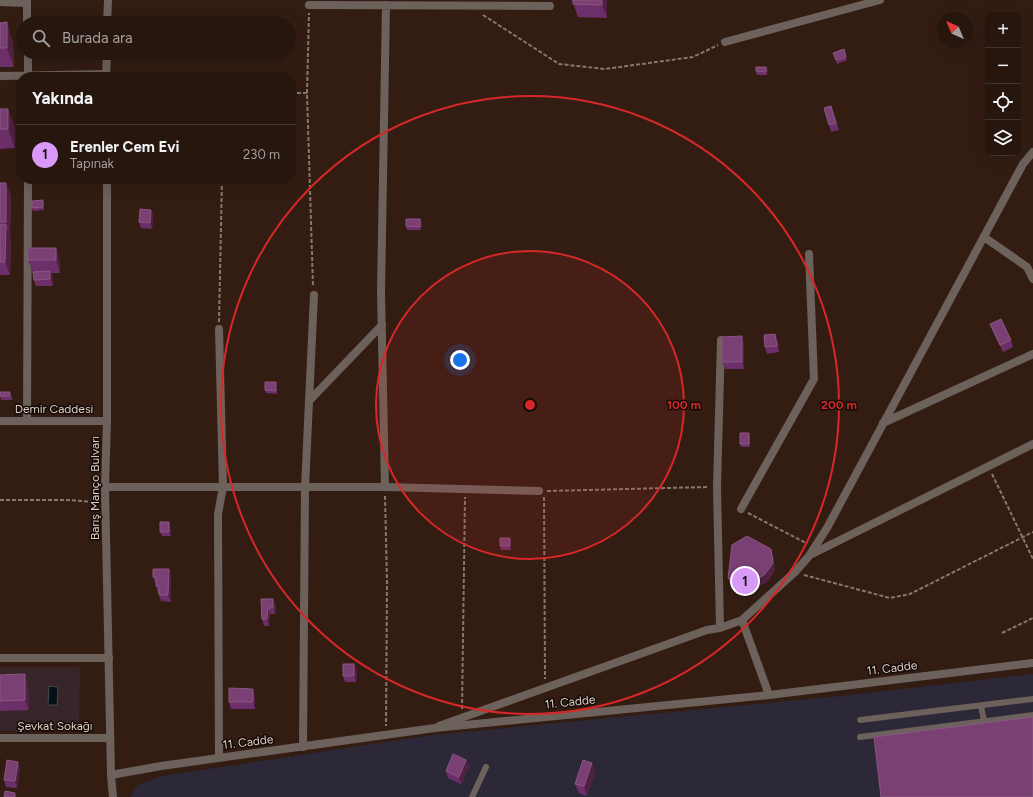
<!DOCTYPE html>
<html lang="tr">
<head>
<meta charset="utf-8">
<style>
  body { margin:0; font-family:Figtree,sans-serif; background:#32231c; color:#f1f3f6 }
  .controls { position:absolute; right:12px; top:12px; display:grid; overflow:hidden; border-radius:8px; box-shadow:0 4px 16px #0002 }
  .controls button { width:36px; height:36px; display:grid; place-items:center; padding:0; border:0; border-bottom:1px solid #42352e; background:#26160e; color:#f1f3f6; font:20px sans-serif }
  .compass { position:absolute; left:937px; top:12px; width:36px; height:36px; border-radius:50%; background:#26160e; box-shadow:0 4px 16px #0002; rotate:316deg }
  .you { position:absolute; left:460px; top:360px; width:14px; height:14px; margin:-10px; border:3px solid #fff; border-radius:50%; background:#1a73e8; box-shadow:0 0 0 6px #1a73e833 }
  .badge { display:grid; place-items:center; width:26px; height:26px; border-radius:50%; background:#d99af7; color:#111; font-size:13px; font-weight:700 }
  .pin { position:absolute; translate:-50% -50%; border:2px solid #fff; box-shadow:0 1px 4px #0006 }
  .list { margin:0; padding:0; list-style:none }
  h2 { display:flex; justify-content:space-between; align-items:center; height:52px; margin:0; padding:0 16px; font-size:17px }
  h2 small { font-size:13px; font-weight:400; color:#a49f9e }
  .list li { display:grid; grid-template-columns:26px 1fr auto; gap:12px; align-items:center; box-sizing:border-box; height:60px; padding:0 16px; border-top:1px solid #42352e }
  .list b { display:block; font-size:15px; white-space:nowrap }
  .list p { margin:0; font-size:13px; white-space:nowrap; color:#a49f9e }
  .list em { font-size:13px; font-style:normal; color:#a49f9e }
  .icon { flex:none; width:22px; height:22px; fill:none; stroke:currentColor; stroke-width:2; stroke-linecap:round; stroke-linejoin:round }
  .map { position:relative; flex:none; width:1033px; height:797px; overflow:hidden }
  .search { position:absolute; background:#26160e; box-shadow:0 4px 16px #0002; left:16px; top:16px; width:280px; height:44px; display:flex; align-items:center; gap:10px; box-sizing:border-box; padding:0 14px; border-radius:22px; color:#a49f9e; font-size:15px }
  .panel { position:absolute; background:#26160e; box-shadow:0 4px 16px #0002; left:16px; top:72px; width:280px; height:112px; border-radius:16px }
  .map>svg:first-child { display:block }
</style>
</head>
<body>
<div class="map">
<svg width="1033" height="797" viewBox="0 0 1033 797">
  <rect width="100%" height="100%" fill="#331d13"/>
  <path fill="#382529" d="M0,667h80l-1,64h-79z"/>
  <path fill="#2c2838" d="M1033,674v123h-903l8,-12 24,-9 271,-41 408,-39z"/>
  <path fill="#041018" stroke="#45494d" d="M49,686l9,1 -1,18h-9z"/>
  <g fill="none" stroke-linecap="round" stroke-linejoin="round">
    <path stroke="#89776e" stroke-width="2" stroke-dasharray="4 2" stroke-linecap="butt" d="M483,15l76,49 46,5 88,-12 25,-12
      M291,93h16l6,193
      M307,93l2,-80
      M219,322l3,-143
      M992,474l41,85
      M547,491l161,-4
      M385,496l2,86 -1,144
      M544,497l1,182
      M0,500h67l30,2
      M748,513l58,30
      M804,575l86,23 20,-4 123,-62
      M1002,633l31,-15
      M462,709l3,-212"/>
    <path stroke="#6d615b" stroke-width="6" d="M981,706l3,15
      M860,720l173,-21
      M860,737l173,-22
      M472,797l14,-30"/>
    <path stroke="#6d615b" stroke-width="8" d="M27,0v23
      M0,2l27,1
      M309,5l241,1
      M725,42l155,-42
      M28,53v24
      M0,76l106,-2
      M984,237l43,30 6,12
      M219,329l4,158 -5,27 1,244
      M309,401l73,-76
      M27,421l1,-242
      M883,423l150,-69
      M105,487h280l154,4
      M385,487l-4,-195 5,-287
      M741,509l73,-130 -5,-125
      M810,555l223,-111
      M742,620l27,75
      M720,628l-3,-141 4,-147
      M0,658h109
      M439,726l268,-96 13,-2 22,-8 53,-48 14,-16 18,-28 196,-364 10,-12
      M0,738h110
      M303,747l2,-260 9,-192"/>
    <path stroke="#6d615b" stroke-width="8" d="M107,23l1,-23
      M106,77l1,-24
      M107,179v242l-2,66 6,288 2,22
      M0,421h107
      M111,775l50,-9 274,-38 334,-33 264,-32"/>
  </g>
  <path fill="#6d2f6a" d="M572,0h35v18l-29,-1z
    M0,23l13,19 1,25h-14z
    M844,49l3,11 -10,4 -4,-11z
    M766,67l2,3 -1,5h-10l-1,-4z
    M831,106l8,24 -8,2 -2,-7z
    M0,109h8l7,19v20l-15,1z
    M0,183h6l5,13 -1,39 1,3 -1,37h-10z
    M44,203v7l-11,1 -1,-3z
    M151,210l2,6 -1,13 -11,-1 -2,-6z
    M420,219l2,3 -1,8h-14l-1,-4z
    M28,248l32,13v12h-9l2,5v8h-17l-2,-6 -1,-7 -5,-13z
    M990,324l21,16 2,7 -10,5z
    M778,341l1,11 -12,2 -2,-7z
    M744,343v26h-19l-3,-7z
    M277,386v8l-11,-1 -1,-3z
    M0,396h12v4h-11z
    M749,433l1,3v11h-9l-1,-3z
    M169,522l1,4 1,10h-9l-2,-4z
    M510,538l1,3v9h-10l-1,-4z
    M771,549l2,7 2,14 -7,11 -20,13 -18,-10 -2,-6z
    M171,576v26l-10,-1 -2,-6v-2h-1l-2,-7v-2l-3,-7z
    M261,599l15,7 -1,8h-5l-1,12h-5l-2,-7z
    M357,671l-1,11h-11l-2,-6z
    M0,675l28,9 1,26 -29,1z
    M255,695v14h-24l-2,-7z
    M466,760l3,7 -8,17 -13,-6 -2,-7z
    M18,762l2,6 -3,20 -11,-1 -2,-7z
    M592,763l3,10 -8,23 -8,-3 -4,-9z"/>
  <path fill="#512143" d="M602,0h5v18l-5,-13z
    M7,22l6,20 1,25 -7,-19z
    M766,67l2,3 -1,5 -1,-3z
    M8,109l7,19v20l-7,-19z
    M6,183l5,13 -1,39 -4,-13z
    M43,200l1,3v7l-1,-3z
    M151,210l2,6 -1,13 -2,-6z
    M420,219l2,3 -1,8 -1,-3z
    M6,225l5,13 -1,37 -5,-13z
    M56,248l4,13v12l-4,-13z
    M50,271l3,7v8l-3,-7z
    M775,334l3,7 1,11 -2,-6z
    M742,336l2,7v26l-2,-7z
    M276,382l1,4v8l-1,-3z
    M749,433l1,3v11l-1,-3z
    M169,522l1,4 1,10 -2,-4z
    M510,538l1,3v9l-1,-4z
    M771,549l2,7 2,14 -7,11 -20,13 -2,-7z
    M169,569l2,7v26l-3,-7z
    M273,599l3,7 -1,8 -2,-6z
    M268,608l2,6 -1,12 -2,-7z
    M354,664l3,7 -1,11 -2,-6z
    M25,674l3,10 1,26 -4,-10z
    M253,689l2,6v14l-2,-7z
    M466,760l3,7 -8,17 -2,-7z
    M18,762l2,6 -3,20 -2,-7z
    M592,763l3,10 -8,23 -3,-10z"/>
  <path fill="#7a4074" stroke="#895781" d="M573,0h29v5l-29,-1z
    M7,22v26h-7v-25z
    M844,49l2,8 -10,3 -3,-7z
    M756,67h10v5l-10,-1z
    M831,106l5,17 -7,2 -5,-17z
    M0,109h8v20h-8z
    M0,183h6v39h-6z
    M43,200v7l-11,1v-7z
    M140,209l11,1 -1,13 -11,-1z
    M406,219h14v8l-14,-1z
    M0,225h6l-1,37h-5z
    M28,248h28v12h-28z
    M50,271v8l-16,1 -1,-8z
    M1001,319l10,21 -11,5 -10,-21z
    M775,334l2,12 -12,1 -1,-12z
    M742,336v26h-20v-25z
    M265,382h11v9l-11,-1z
    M0,392h10v4h-10z
    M740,433h9v11h-9z
    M160,522h9v10h-9z
    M747,536l24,13 2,14 -8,11 -19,13 -18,-9 4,-33z
    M500,538h10v8h-10z
    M153,569h16l-1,26h-9v-9h-3v-9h-3z
    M261,599h12v9h-5l-1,11h-5z
    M343,664h11v12h-11z
    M25,674v26l-25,1v-26z
    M229,688l24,1v13h-24z
    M1033,717v80h-152l-7,-60z
    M453,754l13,6 -7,17 -13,-6z
    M7,760l11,2 -3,19 -11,-1z
    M583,760l9,3 -8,23 -9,-2z
    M5,791l10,2v4h-11z"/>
  <circle cx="530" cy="405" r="154" fill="#d62828" fill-opacity=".12"/>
  <g fill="none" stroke="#d62828" stroke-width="2">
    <circle cx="530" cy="405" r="154"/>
    <circle cx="530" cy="405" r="309"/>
  </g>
  <g text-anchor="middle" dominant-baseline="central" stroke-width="3" stroke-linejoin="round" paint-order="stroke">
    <g font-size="12" fill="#decfc8" stroke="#140a06">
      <text x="54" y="409">Demir Caddesi</text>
      <text transform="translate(95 488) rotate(-90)">Barış Manço Bulvarı</text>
      <text transform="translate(892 668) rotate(-7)">11. Cadde</text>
      <text transform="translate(570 702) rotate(-6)">11. Cadde</text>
      <text x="55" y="726">Şevkat Sokağı</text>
      <text transform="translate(248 742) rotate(-7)">11. Cadde</text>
    </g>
  </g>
  <circle cx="530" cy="405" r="6" fill="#d62828" stroke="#140a06" stroke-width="2"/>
  <g font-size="12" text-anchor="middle" font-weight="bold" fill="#d62828" stroke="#140a06" stroke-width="3" stroke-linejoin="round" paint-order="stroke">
    <text x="684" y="409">100 m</text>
    <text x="839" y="409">200 m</text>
  </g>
</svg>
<div class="controls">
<button>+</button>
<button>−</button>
<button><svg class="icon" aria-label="locate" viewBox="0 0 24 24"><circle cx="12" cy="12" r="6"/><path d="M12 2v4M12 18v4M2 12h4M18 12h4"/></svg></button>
<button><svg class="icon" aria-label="layers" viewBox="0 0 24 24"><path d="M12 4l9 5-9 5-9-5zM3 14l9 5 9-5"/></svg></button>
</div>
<svg class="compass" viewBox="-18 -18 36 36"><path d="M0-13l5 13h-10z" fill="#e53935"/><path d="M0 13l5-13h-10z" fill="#a49f9e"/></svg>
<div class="you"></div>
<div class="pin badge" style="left:745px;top:581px">1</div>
<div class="search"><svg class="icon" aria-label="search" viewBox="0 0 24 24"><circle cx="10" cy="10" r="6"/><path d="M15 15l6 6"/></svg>Burada ara</div>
<section class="panel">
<h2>Yakında<small></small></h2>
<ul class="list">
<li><span class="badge">1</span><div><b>Erenler Cem Evi</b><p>Tapınak</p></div><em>230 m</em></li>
</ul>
</section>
</div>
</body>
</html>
